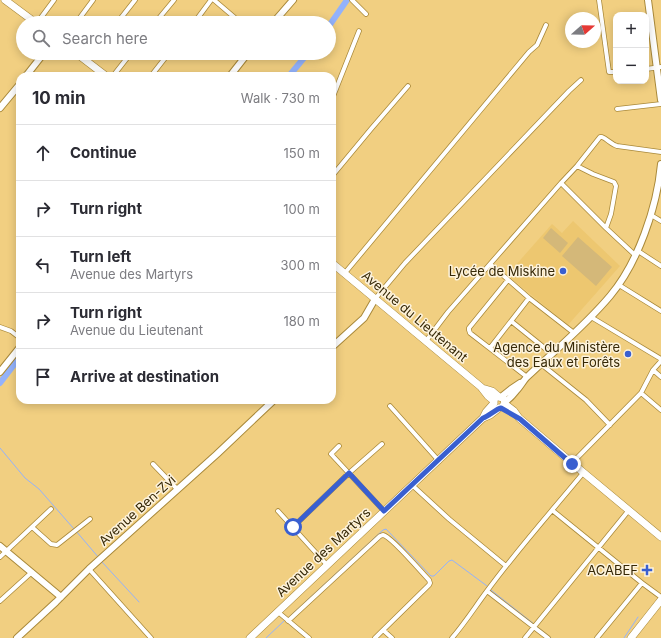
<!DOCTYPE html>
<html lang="en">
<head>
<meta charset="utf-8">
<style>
  body { margin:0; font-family:Inter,sans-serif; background:#f2f2f3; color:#2b2b33 }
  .controls { position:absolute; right:12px; top:12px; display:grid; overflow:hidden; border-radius:8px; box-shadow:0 2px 10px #0003 }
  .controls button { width:36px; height:36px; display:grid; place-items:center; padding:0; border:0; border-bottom:1px solid #e1e1e2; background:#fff; color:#2b2b33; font:20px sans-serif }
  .compass { position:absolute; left:565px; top:12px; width:36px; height:36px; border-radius:50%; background:#fff; box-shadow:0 2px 10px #0003; rotate:70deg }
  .stop { position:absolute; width:12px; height:12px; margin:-9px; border:3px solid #395fd0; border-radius:50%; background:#fff }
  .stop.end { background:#395fd0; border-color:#fff; box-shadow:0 1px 4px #0008 }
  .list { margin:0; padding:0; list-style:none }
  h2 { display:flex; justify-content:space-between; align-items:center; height:52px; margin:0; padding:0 16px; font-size:17px }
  h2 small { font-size:13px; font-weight:400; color:#7c7c81 }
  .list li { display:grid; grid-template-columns:26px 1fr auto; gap:12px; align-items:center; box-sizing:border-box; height:56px; padding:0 16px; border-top:1px solid #e1e1e2 }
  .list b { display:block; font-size:15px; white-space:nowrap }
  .list p { margin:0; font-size:13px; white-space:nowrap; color:#7c7c81 }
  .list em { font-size:13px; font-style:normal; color:#7c7c81 }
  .icon { flex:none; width:22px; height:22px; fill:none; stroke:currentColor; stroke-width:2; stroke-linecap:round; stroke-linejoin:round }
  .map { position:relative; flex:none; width:661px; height:638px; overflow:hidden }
  .search { position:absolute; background:#fff; box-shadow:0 2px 10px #0003; left:16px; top:16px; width:320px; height:44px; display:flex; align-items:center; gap:10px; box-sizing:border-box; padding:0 14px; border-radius:22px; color:#7c7c81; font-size:15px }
  .panel { position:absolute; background:#fff; box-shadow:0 2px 10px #0003; left:16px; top:72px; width:320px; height:332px; border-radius:12px }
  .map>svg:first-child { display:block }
</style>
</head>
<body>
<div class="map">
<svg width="661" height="638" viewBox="0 0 661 638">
  <rect width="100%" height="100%" fill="#f1cf81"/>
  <path fill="#edc770" d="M573,221l47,45 -52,59 -61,-50 45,-51 10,9z"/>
  <path fill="#d4b879" d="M551,228l17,15 -8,10 -17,-15z
    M578,237l34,30 -16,19 -34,-30z"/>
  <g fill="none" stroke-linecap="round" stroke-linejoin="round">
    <path stroke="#93b2fb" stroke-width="1" d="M0,448l25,30 14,11 35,40
      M76,531l23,27
      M102,562l37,40
      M491,590l43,34
      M288,618l95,-88 3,-1 45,47h3l15,-15 3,-1 35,26
      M536,626l15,12
      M266,638l18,-17
      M624,638l14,-21"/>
    <path stroke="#93b2fb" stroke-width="6" d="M329,26l18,-26
      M289,76l19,-23
      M0,383l20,-26"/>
    <defs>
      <path id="street" d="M214,0l27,23
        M352,0l14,14
        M599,0l10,72h7
        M37,23l17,-23
        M76,23l17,-23
        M117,23l18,-23
        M155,23l19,-23
        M194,23l17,-23
        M87,61l6,-8
        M646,69l15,-2
        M113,76l18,-23
        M151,76l18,-23
        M332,99l27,-68
        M617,109l44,-5
        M577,166l16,8 21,8 2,4 -5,28 -5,14
        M332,176l39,-47 37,-43
        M561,183l45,45 30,28
        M651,215l10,6
        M638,251l23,15
        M490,264l39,34 45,35
        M344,274l185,-222 8,-7 9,-20
        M508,280l-39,48v2l1,3 57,44
        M619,285l42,26
        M375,299l30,-36 164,-172 12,-11
        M591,317l70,42
        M511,321l41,33
        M0,327l11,4 9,7
        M426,341l22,-29 113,-129 16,-17 23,-29h2c5,2 9,7 15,9l44,6
        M490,348l39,-50
        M541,364l45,36 24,25
        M653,370l8,7
        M641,393l20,17
        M390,406l49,55
        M339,446l-8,8 53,57
        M572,463l69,-70 12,-23 8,-9
        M153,464l24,25
        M412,485l37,34 57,47
        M552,510l90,73 19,14
        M278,511l49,54
        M32,527l19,17 6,1 33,-26
        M293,527l56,-54 33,-29
        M0,557l51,-48
        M89,569l62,69
        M487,591l61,47
        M0,601l32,-29
        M278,612l31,26
        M288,621l92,-85c1,0 2,-1 3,-1 8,1 39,38 46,45l1,3 -1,2 -54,53
        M383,630l9,8
        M452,638c13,-15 23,-31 35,-47 30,-41 64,-79 97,-119
        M525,638l104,-128
        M597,638l45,-55"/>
      <path id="secondary" d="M648,0l13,100
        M273,23l20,-23
        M26,76l18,-23
        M230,76l18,-23
        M0,108l20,-24
        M332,347l32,-29 11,-19
        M0,372l20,-25
        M501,397l10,-8 9,-6
        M505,402c4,-3 8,-7 11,-11 4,-4 7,-10 11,-14 28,-27 58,-51 83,-81 28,-33 47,-89 51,-132
        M0,546l61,51
        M17,638l39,-36 33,-33 128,-115 57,-54"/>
      <path id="primary" d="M5,0l31,23
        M76,53l30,23
        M332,263l149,124 7,9 6,5
        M482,388l10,3 7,6 4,1 2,4 -2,4
        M505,404l9,7 5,7 53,45 89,74
        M483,418l3,-6 8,-9
        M250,638l233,-220 7,-3 9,-7
        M631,638l30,-38"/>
    </defs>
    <use href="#street" stroke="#a9893a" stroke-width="5.5"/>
    <use href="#secondary" stroke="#a9893a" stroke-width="8"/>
    <use href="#primary" stroke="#a9893a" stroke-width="8"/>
    <use href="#street" stroke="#fff" stroke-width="4"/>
    <use href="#secondary" stroke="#fff" stroke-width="6"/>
    <use href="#primary" stroke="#fff" stroke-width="7"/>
  </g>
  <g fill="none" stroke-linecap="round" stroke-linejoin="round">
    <path stroke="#395fd0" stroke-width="5" d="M293,527l56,-54 35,38 99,-93c6,-2 13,-9 18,-10l19,11 52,45"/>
  </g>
  <g fill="#395fd0" stroke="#fdf3dd" stroke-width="1.5">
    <circle cx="563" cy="271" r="4"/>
    <circle cx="628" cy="354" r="4"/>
    <path d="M645 564h4v4h4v4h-4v4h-4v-4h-4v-4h4z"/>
  </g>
  <g text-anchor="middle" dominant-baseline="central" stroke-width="3" stroke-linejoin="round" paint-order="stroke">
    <g font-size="13" fill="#362806" stroke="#fdf3dd" text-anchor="end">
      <text x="555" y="271">Lycée de Miskine</text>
      <text x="620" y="347">Agence du Ministère<tspan x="620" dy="15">des Eaux et Forêts</tspan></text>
      <text x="638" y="570">ACABEF</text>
    </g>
    <g font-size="13" fill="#362806" stroke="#fdf3dd">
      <text transform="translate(415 316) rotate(40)">Avenue du Lieutenant</text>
      <text transform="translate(137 510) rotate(-42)">Avenue Ben-Zvi</text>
      <text transform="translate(323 552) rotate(-43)">Avenue des Martyrs</text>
    </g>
  </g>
</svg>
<div class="controls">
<button>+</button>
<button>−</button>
</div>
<svg class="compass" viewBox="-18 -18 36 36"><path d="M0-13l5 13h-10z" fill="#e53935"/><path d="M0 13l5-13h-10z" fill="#7c7c81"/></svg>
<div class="stop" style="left:293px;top:527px"></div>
<div class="stop end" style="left:572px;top:464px"></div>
<div class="search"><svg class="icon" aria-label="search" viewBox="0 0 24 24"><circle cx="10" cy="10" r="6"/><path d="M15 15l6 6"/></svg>Search here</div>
<section class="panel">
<h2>10 min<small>Walk · 730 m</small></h2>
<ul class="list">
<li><svg class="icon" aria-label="ahead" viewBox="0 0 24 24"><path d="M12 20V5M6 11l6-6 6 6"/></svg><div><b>Continue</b></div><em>150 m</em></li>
<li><svg class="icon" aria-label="right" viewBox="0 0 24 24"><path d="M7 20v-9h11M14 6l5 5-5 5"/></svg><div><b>Turn right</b></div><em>100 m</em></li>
<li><svg class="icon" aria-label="left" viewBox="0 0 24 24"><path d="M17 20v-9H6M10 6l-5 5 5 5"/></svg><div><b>Turn left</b><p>Avenue des Martyrs</p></div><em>300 m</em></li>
<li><svg class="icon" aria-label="right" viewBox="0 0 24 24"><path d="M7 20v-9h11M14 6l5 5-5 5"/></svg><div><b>Turn right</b><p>Avenue du Lieutenant</p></div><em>180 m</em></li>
<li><svg class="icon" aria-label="arrive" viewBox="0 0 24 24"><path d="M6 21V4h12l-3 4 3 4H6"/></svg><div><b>Arrive at destination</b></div></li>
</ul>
</section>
</div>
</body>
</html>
